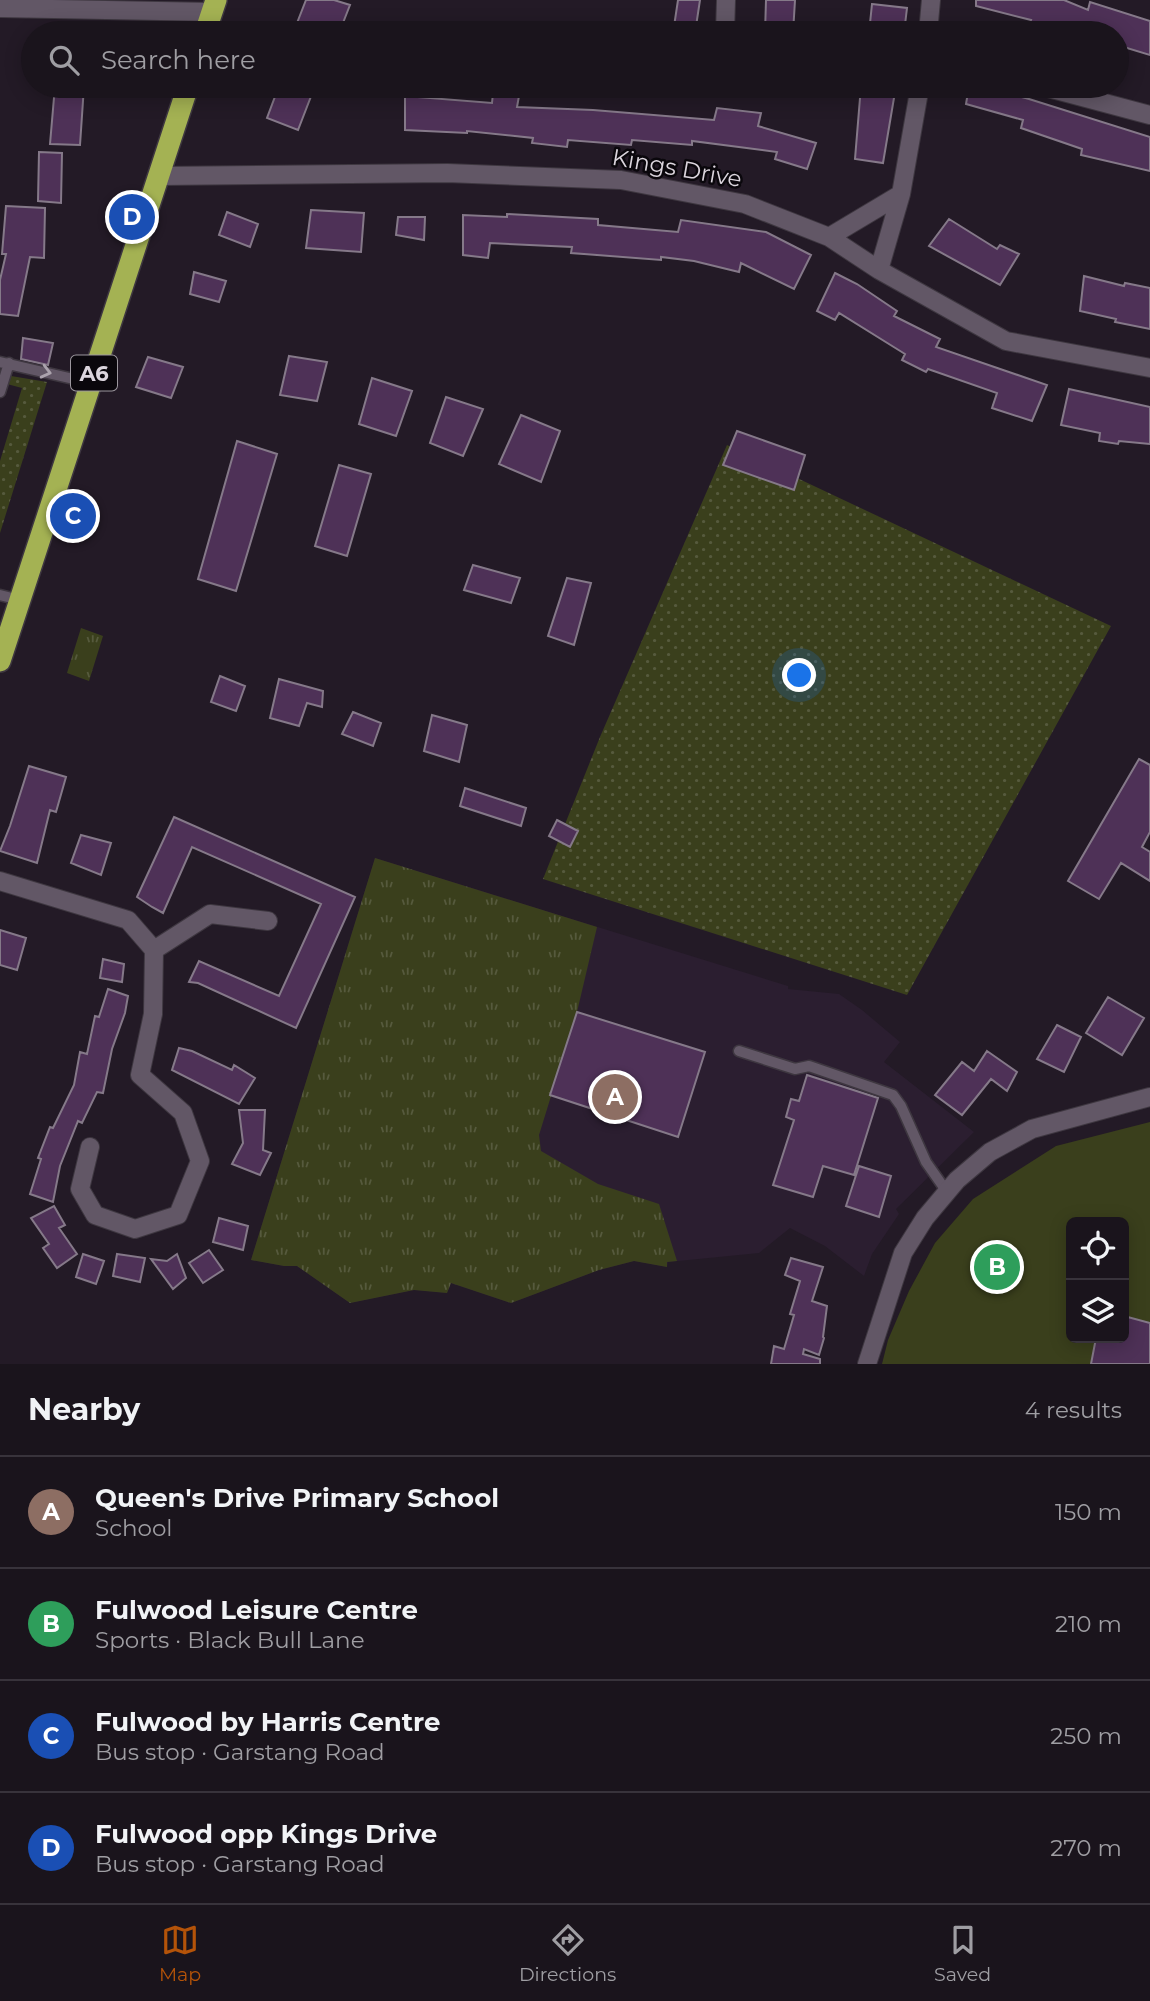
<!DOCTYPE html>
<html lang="en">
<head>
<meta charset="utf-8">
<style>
  body { margin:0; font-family:Montserrat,sans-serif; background:#272129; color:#f1f3f6 }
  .controls { position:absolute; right:21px; bottom:21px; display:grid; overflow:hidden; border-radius:10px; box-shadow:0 4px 18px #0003 }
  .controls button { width:63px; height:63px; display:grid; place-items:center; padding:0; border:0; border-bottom:2px solid #38333b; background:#1a141c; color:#f1f3f6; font:35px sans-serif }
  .you { position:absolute; left:800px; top:676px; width:24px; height:24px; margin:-18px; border:5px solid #fff; border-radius:50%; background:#1a73e8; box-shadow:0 0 0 10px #1a73e833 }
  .badge { display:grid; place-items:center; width:46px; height:46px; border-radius:50%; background:#b45309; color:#fff; font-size:23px; font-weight:700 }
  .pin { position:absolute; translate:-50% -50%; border:4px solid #fff; box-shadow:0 2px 7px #0006 }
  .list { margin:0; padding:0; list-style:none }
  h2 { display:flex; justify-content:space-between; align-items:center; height:91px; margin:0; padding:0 28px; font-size:30px }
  h2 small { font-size:23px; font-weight:400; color:#9f9ea3 }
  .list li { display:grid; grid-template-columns:46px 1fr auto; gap:21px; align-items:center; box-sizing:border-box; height:112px; padding:0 28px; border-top:2px solid #38333b }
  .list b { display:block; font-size:26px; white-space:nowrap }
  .list p { margin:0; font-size:23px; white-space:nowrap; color:#9f9ea3 }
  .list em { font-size:23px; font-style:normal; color:#9f9ea3 }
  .icon { flex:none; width:38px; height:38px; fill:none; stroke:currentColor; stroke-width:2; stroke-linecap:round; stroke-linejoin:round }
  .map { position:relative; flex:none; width:1150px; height:1364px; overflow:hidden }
  .search { position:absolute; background:#1a141c; box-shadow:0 4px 18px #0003; left:21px; right:21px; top:21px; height:77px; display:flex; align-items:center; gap:18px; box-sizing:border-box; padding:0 24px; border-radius:38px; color:#9f9ea3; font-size:26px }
  .sheet { height:539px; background:#1a141c }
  nav { display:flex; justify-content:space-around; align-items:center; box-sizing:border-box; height:98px; border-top:2px solid #38333b; background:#1a141c; font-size:19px; color:#9f9ea3 }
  nav a { display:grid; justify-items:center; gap:4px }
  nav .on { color:#b45309 }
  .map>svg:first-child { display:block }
</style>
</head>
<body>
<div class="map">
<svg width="1150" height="1364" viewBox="0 0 1150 1364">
  <defs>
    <pattern id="grass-dots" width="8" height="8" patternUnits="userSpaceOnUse" patternTransform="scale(1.75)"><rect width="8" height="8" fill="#3a3f1c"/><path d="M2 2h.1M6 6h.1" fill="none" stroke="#565a3d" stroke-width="1.8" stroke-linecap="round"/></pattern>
    <pattern id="park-tufts" width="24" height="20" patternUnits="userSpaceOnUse" patternTransform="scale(1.75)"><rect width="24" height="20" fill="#3a3f1c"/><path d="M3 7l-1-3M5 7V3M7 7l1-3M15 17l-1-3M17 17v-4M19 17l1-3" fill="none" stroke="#565a3d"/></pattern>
  </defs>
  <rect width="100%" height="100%" fill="#231a26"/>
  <path fill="#2b1e30" d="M375,858l413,128v3l51,5 23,16 38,32 -16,20 90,70 -78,77 3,5 -27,40 -8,22 -39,-30 -35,-18 -31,25 -91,9 -1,5 -33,-6 -35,9 -88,33 -60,-20 -4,10 -33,-3 -64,13 -53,-37h-13l-33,-6z"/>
  <path fill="url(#grass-dots)" d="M11,376l36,6 -47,151v-72l22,-73 -15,-4z
    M727,445l384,181 -204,369 -364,-116 57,-142z"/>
  <path fill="url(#park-tufts)" d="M81,628l22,8 -14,45 -22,-8z
    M375,858l222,69 -20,85 -38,123 2,16 57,33 61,20 18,57 -10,1v5l-33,-6 -35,9 -88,33 -60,-20 -4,10 -33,-3 -64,13 -53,-37h-13l-33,-6z"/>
  <path fill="#3a3f1c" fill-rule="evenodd" d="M1150,1122v242h-268l6,-24 21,-49 26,-48 38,-44 83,-53zM1071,1222h53v116h-53z"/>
  <path fill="#4e3157" stroke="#857989" stroke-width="2" d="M306,0h28l16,5 -11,28h-10l-32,-10z
    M678,0h22l-5,33h-22z
    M766,0h29l-2,33h-28z
    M976,0h88l24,10 2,-8 60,19v34l-33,-10v-12h-52l-35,-11 1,-2 -55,-14z
    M872,4l35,4 -3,25h-35z
    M55,86h29l-4,59 -30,-1z
    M279,86h36l-17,44 -31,-12z
    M861,86h35l-13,77 -28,-4z
    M969,86h12l48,13 121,38v34l-69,-16 1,-6 -61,-21 2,-8 -57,-16z
    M493,93l26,3 -2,11 76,3 121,10 3,-12 44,5 -3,13 58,17 -9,26 -32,-10 2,-7 -85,-11v4l-60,-5 -1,5 -63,-5 -1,7 -35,-4 1,-5 -66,-7v2l-62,-3v-34l87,7z
    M39,152l23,1 -1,50 -23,-2z
    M6,206l39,2 -1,50 -14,-1 -12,59 -18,-2v-34l6,-26h-4z
    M311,210l53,3 -3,39 -55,-4z
    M227,212l31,12 -8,23 -31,-12z
    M507,214l91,5v6l80,7 3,-12 85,12 45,23 -17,34 -53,-26 -2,9 -45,-11 -33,-4v3l-64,-5 -26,-2 1,-6 -82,-4 -2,15 -25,-3v-40l44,2z
    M398,217h27l-1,23 -28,-5z
    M949,219l48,30 3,-4 19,9 -19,31 -71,-39z
    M194,272l32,9 -7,21 -29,-8z
    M835,273l22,11 40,27 -3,5 46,23 -4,8 111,38 -15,36 -40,-13 5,-15 -69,-24 -2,3 -24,-12 3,-6 -66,-41 -4,7 -18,-9z
    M1084,276l40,10 1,-3 25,5v41l-35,-7 1,-3 -36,-8z
    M23,338l30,5 -5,22 -27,-6z
    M289,356l38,6 -10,39 -37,-6z
    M148,357l35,10 -12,31 -35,-11z
    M372,378l40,13 -16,45 -37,-12z
    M1069,389l81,18v37l-31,-3 -1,3 -19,-3 1,-8 -39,-8z
    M446,397l37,12 -20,47 -33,-13z
    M521,415l39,16 -19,51 -42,-18z
    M737,431l68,24 -11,35 -71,-25z
    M237,441l40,13 -41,137 -38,-12z
    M339,465l32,9 -24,82 -32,-10z
    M473,565l47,13 -9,25 -47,-13z
    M567,578l24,5 -17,62 -26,-9z
    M220,676l25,10 -9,25 -25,-9z
    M279,679l44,12 -1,16 -15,-4 -8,23 -29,-8z
    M353,712l28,11 -8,23 -31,-12z
    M432,715l35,10 -8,37 -35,-11z
    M1139,759l11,6v67l-8,15 8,5v29l-29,-18 -22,36 -31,-18z
    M29,766l37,11 -10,35 -6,-2 -13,53 -37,-12 10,-25z
    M465,788l61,20 -5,18 -61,-20z
    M174,817l181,80 -59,131 -98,-45 -9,-1 10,-21 80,35 42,-92 -129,-57 -29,66 -11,-6 -15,-10z
    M557,820l21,11 -8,16 -21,-11z
    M81,835l30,8 -10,32 -30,-12z
    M0,930l26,8 -9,32 -17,-5z
    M103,959l21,5 -2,18 -22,-4z
    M108,989l20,7 -3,17 -13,36 -9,44 -6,-1 -15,31 -4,-2 -18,45 -7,36 -23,-8 11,-35 -3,-1 12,-31 3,1 21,-43 6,-33 7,2 8,-38 4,1z
    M1108,997l36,21 -22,37 -36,-22z
    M577,1012l128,40 -27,85 -128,-42z
    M1057,1025l24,12 -17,35 -27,-13z
    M179,1048l13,3 40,19 2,-5 21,13 -16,26 -67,-34z
    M987,1051l30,21 -10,19 -16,-12 -29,36 -27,-20 27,-33 12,9z
    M807,1075l71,23 -24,77 -31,-9 -10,31 -40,-12 21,-65 -8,-3 5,-18 8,2z
    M239,1110h26l-2,40 8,3 -11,22 -28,-11 11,-21z
    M859,1166l32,10 -12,41 -33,-11z
    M54,1206l11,19 -6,3 18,26 -20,14 -14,-20 6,-4 -18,-26z
    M219,1218l29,8 -5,24 -30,-8z
    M209,1250l14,20 -20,13 -14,-20z
    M83,1254l21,7 -8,23 -20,-7z
    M117,1254l28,4 -5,24 -27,-6z
    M177,1254l9,24 -13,11 -22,-30 16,2z
    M791,1258l32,9 -11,34 15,5 -4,31 1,1 -5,17 -15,-6 -1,5 17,5v5h-49l3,-18 10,3 10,-34 -4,-1 10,-33 -15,-6z
    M1124,1316l26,7v41h-59l5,-26h28z"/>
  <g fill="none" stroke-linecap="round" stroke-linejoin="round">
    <defs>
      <path id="lane" d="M0,362l91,21
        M0,392l9,-29
        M0,595l20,5
        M739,1051l56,18 14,-3 84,29 8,11 25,56 21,30"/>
      <path id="street" d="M725,33l1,-33
        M928,33l3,-33
        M1041,86l109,29
        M159,176l288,-3 174,7 124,24 84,33 50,33 127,71 144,27
        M829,237l72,-43
        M879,270l22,-76 19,-108
        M0,881l128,39 26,30 -1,64 -13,61 43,38 17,48 -22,54 -43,14 -40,-14 -15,-26 10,-42
        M154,950l56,-36 58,7"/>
      <path id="secondary" d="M0,8l212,4
        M867,1364l36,-111 22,-35 32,-38 33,-28 42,-23 118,-32"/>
      <path id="highway" d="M205,33l11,-33
        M0,661l188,-575"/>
    </defs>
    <use href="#lane" stroke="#3e3740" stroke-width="13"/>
    <use href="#street" stroke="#3e3740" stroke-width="20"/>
    <use href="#secondary" stroke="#3e3740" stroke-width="20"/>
    <use href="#highway" stroke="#3e3740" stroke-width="24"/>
    <use href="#lane" stroke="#625766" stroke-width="10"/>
    <use href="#street" stroke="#625766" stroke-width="18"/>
    <use href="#secondary" stroke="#625766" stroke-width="18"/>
    <use href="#highway" stroke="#a4b253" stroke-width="21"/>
  </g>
  <defs><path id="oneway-chevron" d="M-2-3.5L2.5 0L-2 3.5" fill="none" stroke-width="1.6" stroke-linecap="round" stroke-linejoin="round" transform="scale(1.75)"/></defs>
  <use stroke="#aba3ad" href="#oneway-chevron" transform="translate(46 372) rotate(14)"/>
  <g text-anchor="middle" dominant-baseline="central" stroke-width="5" stroke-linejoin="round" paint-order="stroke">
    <rect fill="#0a070c" stroke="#9c979e" stroke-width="2" x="71" y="355.5" width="46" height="35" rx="5"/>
    <g font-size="21" font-weight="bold" fill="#dbd5dd">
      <text x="94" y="373">A6</text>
    </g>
    <g font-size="23" fill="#dbd5dd" stroke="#0a070c">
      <text transform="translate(677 168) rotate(10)">Kings Drive</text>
    </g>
  </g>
</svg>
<div class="controls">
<button><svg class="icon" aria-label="locate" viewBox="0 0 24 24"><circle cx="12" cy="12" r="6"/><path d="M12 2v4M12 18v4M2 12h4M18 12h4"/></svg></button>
<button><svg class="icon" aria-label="layers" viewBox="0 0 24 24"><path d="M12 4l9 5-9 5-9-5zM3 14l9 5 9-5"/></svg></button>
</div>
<div class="you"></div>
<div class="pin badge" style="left:615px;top:1097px;background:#8d6e63">A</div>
<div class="pin badge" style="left:997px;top:1267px;background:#2e9e5b">B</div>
<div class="pin badge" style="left:73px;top:516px;background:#1a4fb4">C</div>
<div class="pin badge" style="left:132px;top:217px;background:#1a4fb4">D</div>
<div class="search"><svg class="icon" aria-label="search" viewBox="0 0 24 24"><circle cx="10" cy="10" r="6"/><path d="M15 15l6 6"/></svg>Search here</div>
</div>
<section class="sheet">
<h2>Nearby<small>4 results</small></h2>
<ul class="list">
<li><span class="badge" style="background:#8d6e63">A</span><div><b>Queen's Drive Primary School</b><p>School</p></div><em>150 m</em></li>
<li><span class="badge" style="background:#2e9e5b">B</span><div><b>Fulwood Leisure Centre</b><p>Sports · Black Bull Lane</p></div><em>210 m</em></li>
<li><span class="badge" style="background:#1a4fb4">C</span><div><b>Fulwood by Harris Centre</b><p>Bus stop · Garstang Road</p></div><em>250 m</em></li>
<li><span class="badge" style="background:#1a4fb4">D</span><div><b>Fulwood opp Kings Drive</b><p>Bus stop · Garstang Road</p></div><em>270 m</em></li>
</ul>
</section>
<nav>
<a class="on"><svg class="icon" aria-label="map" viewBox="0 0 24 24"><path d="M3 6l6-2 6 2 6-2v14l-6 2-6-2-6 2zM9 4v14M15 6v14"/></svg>Map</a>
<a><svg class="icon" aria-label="directions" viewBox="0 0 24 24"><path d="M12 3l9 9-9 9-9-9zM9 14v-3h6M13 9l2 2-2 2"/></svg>Directions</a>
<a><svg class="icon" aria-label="saved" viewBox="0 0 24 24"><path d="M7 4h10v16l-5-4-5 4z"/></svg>Saved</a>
</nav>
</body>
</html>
